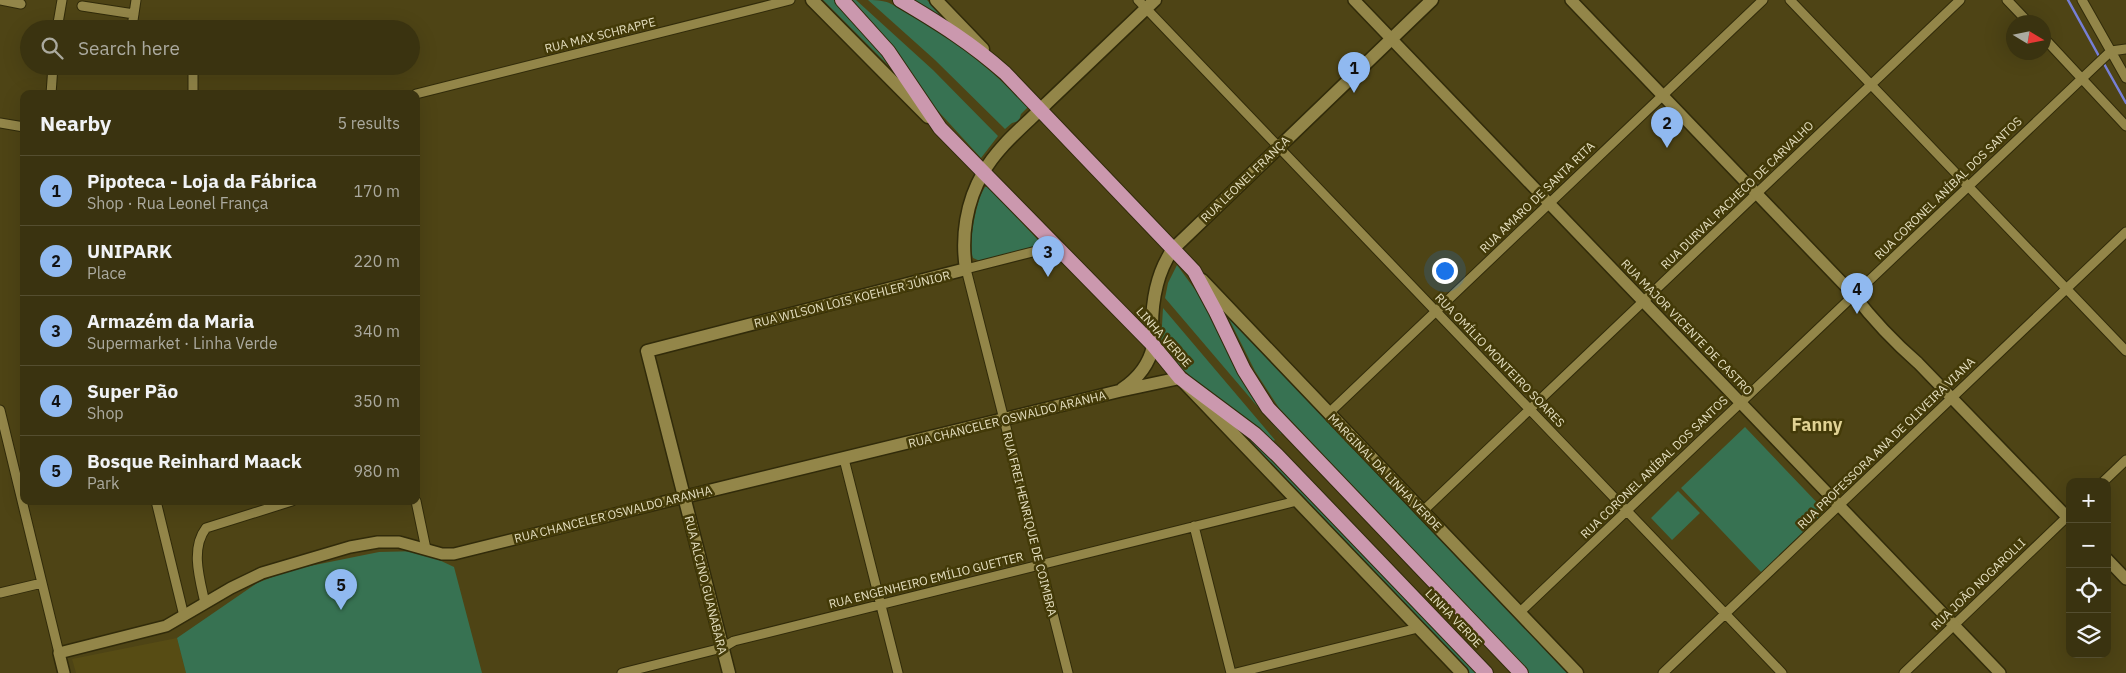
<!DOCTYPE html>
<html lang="en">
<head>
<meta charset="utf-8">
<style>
  body { margin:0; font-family:"IBM Plex Sans",sans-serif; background:#413b19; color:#f1f3f6 }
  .controls { position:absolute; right:15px; bottom:15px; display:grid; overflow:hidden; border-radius:10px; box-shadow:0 5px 20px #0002 }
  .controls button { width:45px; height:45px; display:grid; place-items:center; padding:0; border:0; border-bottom:1px solid #544e30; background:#3a3310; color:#f1f3f6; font:25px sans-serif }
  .compass { position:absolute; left:2006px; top:15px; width:45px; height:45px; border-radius:50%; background:#3a3310; box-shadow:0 5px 20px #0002; rotate:100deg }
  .you { position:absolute; left:1444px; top:270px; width:18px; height:18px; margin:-12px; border:4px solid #fff; border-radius:50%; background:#1a73e8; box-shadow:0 0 0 8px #1a73e833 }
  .badge { display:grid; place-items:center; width:32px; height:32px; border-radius:50%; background:#90b9f0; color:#111; font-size:16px; font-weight:700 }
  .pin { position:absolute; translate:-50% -41px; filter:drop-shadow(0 1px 2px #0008) }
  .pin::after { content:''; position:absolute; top:26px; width:18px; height:15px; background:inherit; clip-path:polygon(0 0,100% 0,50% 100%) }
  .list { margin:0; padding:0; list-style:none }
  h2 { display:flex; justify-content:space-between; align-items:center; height:65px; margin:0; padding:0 20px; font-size:21px }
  h2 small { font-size:16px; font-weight:400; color:#abaa9f }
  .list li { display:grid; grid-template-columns:32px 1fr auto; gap:15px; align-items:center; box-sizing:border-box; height:70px; padding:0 20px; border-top:1px solid #544e30 }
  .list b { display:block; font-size:19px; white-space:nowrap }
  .list p { margin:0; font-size:16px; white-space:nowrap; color:#abaa9f }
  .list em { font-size:16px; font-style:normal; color:#abaa9f }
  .icon { flex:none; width:28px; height:28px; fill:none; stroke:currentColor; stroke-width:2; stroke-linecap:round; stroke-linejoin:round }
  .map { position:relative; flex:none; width:2126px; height:673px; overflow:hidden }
  .search { position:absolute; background:#3a3310; box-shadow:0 5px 20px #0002; left:20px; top:20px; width:400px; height:55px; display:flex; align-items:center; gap:12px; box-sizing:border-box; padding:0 18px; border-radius:28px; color:#abaa9f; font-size:19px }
  .panel { position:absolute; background:#3a3310; box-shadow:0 5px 20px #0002; left:20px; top:90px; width:400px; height:415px; border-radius:10px }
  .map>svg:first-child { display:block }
</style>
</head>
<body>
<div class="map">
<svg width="2126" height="673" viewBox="0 0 2126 673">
  <rect width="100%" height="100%" fill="#4e4415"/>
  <path fill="#574c14" d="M177,638l9,35h-110l-4,-14z"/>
  <path fill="#377252" d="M823,0h11l30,31 29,39z
    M851,0h5l77,70 65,66 -17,22 -53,-58 -36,-54z
    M868,0c23,0 24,5 42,15 46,25 82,55 118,92l-7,7 -2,7 -7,2 -7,6 -70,-69z
    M909,0h18l19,20z
    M985,187h3l51,54 1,4 -4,2 -56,14 -7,-3c-5,-14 3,-58 12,-71z
    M1177,265l22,30 84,137 -2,2 -116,-136 3,-15z
    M1163,308l112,132 -2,1 -82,-64 -27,-27 -5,-20 3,-5z
    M1225,311l346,362h-42l-250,-265 -24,-37z
    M1231,422l40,35 207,216h-11z
    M1745,427l80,84 -63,62 -81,-85z
    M1678,491l22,22 -28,27 -21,-22z
    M420,551l34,16 28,106h-296l-9,-35 80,-55 33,-13 89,-18z"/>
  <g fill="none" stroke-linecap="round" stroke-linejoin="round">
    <path stroke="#767fd6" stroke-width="2.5" d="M2068,0l32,58
      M2103,62l23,41"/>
    <defs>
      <path id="minor" d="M0,0l21,4
        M1138,0l644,673
        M1790,0l336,351
        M2007,0l21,22
        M2082,0l44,78
        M82,6l52,8
        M132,27l4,-27
        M57,29l5,-29
        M2044,38l82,88
        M51,94l2,-28
        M193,94v-28
        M416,94l374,-94
        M0,123l24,4
        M1056,246l-90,23 102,404
        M0,410l59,243
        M1329,413l434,-413
        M844,459l54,214
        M2103,482l23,-22
        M156,501l28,115
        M416,501l10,48
        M1423,511l537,-511
        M1194,526l37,147
        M0,593l42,-10
        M205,603c-5,-23 -15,-54 1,-75l86,-27
        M1519,613l592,-562 15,-2
        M622,673l100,-25 12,-7 563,-140
        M1236,673l182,-45
        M1663,673l463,-441
        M1904,673l166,-159"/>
      <path id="tertiary" d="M1354,0l646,673
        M1571,0l283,295c19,25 40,47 64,68l152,157
        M2107,559l19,20
        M64,673l-5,-20 107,-27 65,-38 31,-15 88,-26 28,-5h21l43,12h12l230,-57"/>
      <path id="secondary" d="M812,0l116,117
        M936,0l47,49
        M1202,280l375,393
        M1122,389c15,-10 27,-24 31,-43 1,-6 -1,-13 -1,-19 0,-28 5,-55 21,-78l259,-249
        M684,497l435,-106 61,-13 282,295
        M729,673l-82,-322 319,-82c-5,-32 0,-67 17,-96 15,-27 42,-48 64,-70 36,-34 72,-69 108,-103"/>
      <path id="trunk" d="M842,0l46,51 52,77 213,217 27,33 75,56 22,21 209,218
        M900,0c39,23 71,43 105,73l189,198 22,41 28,58 24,38 253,265"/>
    </defs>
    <use href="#minor" stroke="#312b0a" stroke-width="11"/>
    <use href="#tertiary" stroke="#312b0a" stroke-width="14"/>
    <use href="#secondary" stroke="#312b0a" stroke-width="15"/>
    <use href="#trunk" stroke="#312b0a" stroke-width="16"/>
    <use href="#minor" stroke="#938649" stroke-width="9"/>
    <use href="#tertiary" stroke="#938649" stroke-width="11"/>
    <use href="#secondary" stroke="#938649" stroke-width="12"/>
    <use href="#trunk" stroke="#cb98ae" stroke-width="14"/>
  </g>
  <g text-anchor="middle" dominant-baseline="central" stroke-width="5" stroke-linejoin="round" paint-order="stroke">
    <g font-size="12" fill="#e5dfc0" stroke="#433a08">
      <text transform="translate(600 35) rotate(-14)">RUA MAX SCHRAPPE</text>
      <text transform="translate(1245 179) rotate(-44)">RUA LEONEL FRANÇA</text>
      <text transform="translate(1948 188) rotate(-44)">RUA CORONEL ANÍBAL DOS SANTOS</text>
      <text transform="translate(1737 195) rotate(-44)">RUA DURVAL PACHECO DE CARVALHO</text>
      <text transform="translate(1537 197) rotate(-44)">RUA AMARO DE SANTA RITA</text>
      <text transform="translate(852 299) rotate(-14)">RUA WILSON LOIS KOEHLER JÚNIOR</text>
      <text transform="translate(1687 327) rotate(46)">RUA MAJOR VICENTE DE CASTRO</text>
      <text transform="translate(1164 337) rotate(48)">LINHA VERDE</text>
      <text transform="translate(1500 360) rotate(46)">RUA OMÍLIO MONTEIRO SOARES</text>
      <text transform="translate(1007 419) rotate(-14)">RUA CHANCELER OSWALDO ARANHA</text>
      <text transform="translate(1886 443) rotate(-44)">RUA PROFESSORA ANA DE OLIVEIRA VIANA</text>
      <text transform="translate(1654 467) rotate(-44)">RUA CORONEL ANÍBAL DOS SANTOS</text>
      <text transform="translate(1385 472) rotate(46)">MARGINAL DA LINHA VERDE</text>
      <text transform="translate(613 514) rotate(-14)">RUA CHANCELER OSWALDO ARANHA</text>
      <text transform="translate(1030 524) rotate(76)">RUA FREI HENRIQUE DE COIMBRA</text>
      <text transform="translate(926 580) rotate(-14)">RUA ENGENHEIRO EMÍLIO GUETTER</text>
      <text transform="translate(1978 584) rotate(-44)">RUA JOÃO NOGAROLLI</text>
      <text transform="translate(706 585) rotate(76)">RUA ALCINO GUANABARA</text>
      <text transform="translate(1454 618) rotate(46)">LINHA VERDE</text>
    </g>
    <g font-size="18" font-weight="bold" fill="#e0d293" stroke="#433a08">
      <text x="1817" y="424">Fanny</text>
    </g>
  </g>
</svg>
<div class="controls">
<button>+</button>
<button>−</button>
<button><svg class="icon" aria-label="locate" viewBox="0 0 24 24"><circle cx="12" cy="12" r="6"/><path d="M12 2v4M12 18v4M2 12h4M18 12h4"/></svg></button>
<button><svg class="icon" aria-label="layers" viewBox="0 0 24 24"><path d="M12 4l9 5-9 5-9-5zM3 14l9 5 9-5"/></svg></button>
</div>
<svg class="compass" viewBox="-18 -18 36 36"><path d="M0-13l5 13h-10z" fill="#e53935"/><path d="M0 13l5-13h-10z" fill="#abaa9f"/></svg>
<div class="you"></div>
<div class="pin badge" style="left:1354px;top:93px">1</div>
<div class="pin badge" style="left:1667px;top:148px">2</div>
<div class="pin badge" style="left:1048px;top:277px">3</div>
<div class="pin badge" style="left:1857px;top:314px">4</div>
<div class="pin badge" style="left:341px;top:610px">5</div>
<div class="search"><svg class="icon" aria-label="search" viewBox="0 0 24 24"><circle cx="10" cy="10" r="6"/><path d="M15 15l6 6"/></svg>Search here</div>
<section class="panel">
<h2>Nearby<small>5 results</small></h2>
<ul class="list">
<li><span class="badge">1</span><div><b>Pipoteca - Loja da Fábrica</b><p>Shop · Rua Leonel França</p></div><em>170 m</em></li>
<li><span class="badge">2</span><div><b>UNIPARK</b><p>Place</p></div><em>220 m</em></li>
<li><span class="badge">3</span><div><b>Armazém da Maria</b><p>Supermarket · Linha Verde</p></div><em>340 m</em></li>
<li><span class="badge">4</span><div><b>Super Pão</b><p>Shop</p></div><em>350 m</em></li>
<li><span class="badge">5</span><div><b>Bosque Reinhard Maack</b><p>Park</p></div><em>980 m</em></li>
</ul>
</section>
</div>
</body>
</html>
